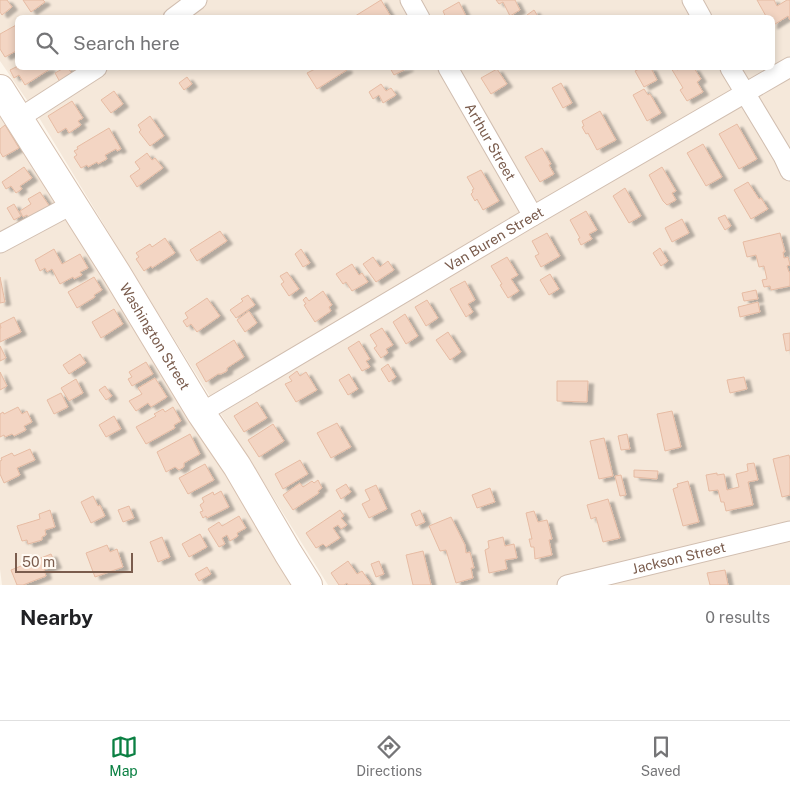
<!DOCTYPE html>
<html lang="en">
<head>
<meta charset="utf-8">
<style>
  body { margin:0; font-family:"Public Sans",sans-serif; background:#f2f2f2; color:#202124 }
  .scale { position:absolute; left:15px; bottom:12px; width:118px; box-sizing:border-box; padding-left:5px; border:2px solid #7a5c4d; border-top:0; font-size:14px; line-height:18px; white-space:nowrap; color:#7a5c4d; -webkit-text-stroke:4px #fffaf3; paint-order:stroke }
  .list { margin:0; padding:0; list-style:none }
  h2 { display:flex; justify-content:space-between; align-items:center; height:65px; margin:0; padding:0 20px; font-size:21px }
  h2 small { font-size:16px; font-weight:400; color:#757577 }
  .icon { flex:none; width:28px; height:28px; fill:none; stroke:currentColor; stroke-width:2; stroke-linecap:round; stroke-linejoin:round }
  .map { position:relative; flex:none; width:790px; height:585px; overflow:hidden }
  .search { position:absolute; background:#fff; box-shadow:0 2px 8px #0003; left:15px; right:15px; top:15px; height:55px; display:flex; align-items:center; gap:12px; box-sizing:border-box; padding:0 18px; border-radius:8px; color:#757577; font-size:19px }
  .sheet { height:135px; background:#fff }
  nav { display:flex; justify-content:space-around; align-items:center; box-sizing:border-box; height:70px; border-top:1px solid #e0e0e0; background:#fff; font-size:14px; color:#757577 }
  nav a { display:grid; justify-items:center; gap:2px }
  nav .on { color:#0b8043 }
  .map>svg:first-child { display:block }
</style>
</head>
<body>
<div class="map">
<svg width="790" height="585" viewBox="0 0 790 585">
  <defs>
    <filter id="shadow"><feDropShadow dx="5.5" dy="3" stdDeviation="1" flood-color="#0004"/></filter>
  </defs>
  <rect width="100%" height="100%" fill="#fdf6ec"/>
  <path fill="#f5e8da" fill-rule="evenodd" d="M0,0h790v585h-462l-177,-283 -113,-186 -38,-55zM18,18h754v50h-754z
    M0,112l205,329 88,144h-291l-2,-16z"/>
  <path fill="#f3d5c3" stroke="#e6bba3" filter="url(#shadow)" d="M0,0h7l5,7 -10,8 -2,-3z
    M23,0h20l2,2 -14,10z
    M381,0l9,15 -5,3h-33z
    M496,0h19l5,10 -10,6 -7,-14 -4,2z
    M757,0h17l3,6 10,-6h3v20l-2,-4 -16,10v-8h-5z
    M459,2l8,16h-21l-3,-7z
    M534,10l5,8h-11l-1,-3z
    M18,24v26l-13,7 -5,-8v-15z
    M18,66v2h31l1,1 -25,16 -6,-10 -5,3 -4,-8z
    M64,68h4l5,7 -13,7 -5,-9z
    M317,68h29l1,2 -30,19 -10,-16z
    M390,68h18l-14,7z
    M641,68h10l6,12 -13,7 -9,-16z
    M671,68h5l1,2 4,-2h13l7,11 -4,3 6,10 -16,9 -7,-11 3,-2z
    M497,69l10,15 -16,10 -10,-16z
    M187,77l5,7 -8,6 -5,-7z
    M561,83l11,20 -9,5 -11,-20z
    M381,84l5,7 5,-3 5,7 -13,8 -4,-8 -6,4 -4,-7z
    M644,89l4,6 2,-1 11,19 -14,8 -14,-26z
    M114,91l9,13 -12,9 -10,-13z
    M72,101l11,17 -5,3 3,4 -12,8 -3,-5 -8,5 -10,-17z
    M600,111l16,29 -19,10 -9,-17 -2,1 -4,-7 2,-1 -2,-5z
    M150,116l14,20 -14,10 -11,-14 2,-2 -3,-5z
    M737,124l20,35 -18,10 -20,-35z
    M5,125l14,23 -16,9 -3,-5v-23z
    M109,128l12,21 -4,2 -1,-2 -11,6 2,4 -9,5 -1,-2 -9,5 -1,-2 -6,3 -7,-11 3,-2 -3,-4 4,-2 -1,-2z
    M703,144l19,33 -16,9 -19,-33z
    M542,148l9,16 -2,1 5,9 -14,8 -15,-25z
    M147,153l5,7 3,-2 8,10 -26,19 -7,-11 10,-7 -5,-7z
    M24,167l8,11 -12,8 2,3 -6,4 -5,-7 -5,3 -4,-7z
    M662,167l14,24 -4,2 4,7 -9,5 -4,-4 -14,-26z
    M481,170l18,31 -16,9 -6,-11 -2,2 -4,-7 2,-2 -1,-2 2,-1 -7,-12z
    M748,182l11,17 2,-1 7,11 -17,10 -17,-29z
    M625,188l16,28 -12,7 -16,-27z
    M40,192l10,15 -20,13 -3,-5 -4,2 -3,-6 11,-7 -3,-5z
    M14,204l7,12 -7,4 -7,-12z
    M586,211l11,19 -8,4 3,5 -11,6 -3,-6 2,-1 -10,-18z
    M725,215l6,11 -6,4 -7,-12z
    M682,219l7,14 -17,9 -7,-14z
    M220,231l7,10 -30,20 -7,-11z
    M547,233l13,23 -19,11 -6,-11 4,-2 -7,-13z
    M780,233l5,19h-2l1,6 4,-1 2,8 -3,1 2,6h1v14l-19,4 -1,-4 -6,1 -2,-7 5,-1 -3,-13 -5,1 -3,-12 -9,2 -4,-15z
    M165,238l10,15 -23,15 -1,-2 -7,5 -8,-12 3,-2 -3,-4 14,-9 2,3z
    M660,248l8,13 -7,5 -8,-13z
    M54,249l8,15 18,-10 8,14 -8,4 2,3 -8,4 -1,-2 -13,7 -8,-15 -5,3 -2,-4 -5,3 -5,-11z
    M301,249l9,14 -7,4 -8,-13z
    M373,257l7,10 8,-6 6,9 -18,12 -13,-18z
    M507,257l11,18 -7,4 8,12 -11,7 -8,-13 2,-1 -11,-18z
    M352,264l7,11 3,-2 6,9 -16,9 -6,-9 -3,2 -7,-10z
    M287,272l12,17 -10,7 -8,-12 3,-2 -4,-6z
    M550,274l9,15 -10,6 -9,-15z
    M0,277l5,25 -5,1z
    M94,277l8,13 -8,5 1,2 -18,11 -9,-16z
    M465,281l10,19 -7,4 5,8 -7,5 -16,-28z
    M756,290l2,9 -14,2 -2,-8z
    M323,291l9,14 -3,2 2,4 -16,11 -11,-17 2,-1 -3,-4 3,-3 3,4z
    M248,295l7,10 -19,13 -6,-8 13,-9 -2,-2z
    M207,298l13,18 -23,16 -6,-8 -4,3 -4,-6 5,-3 -3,-5z
    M427,300l11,18 -12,8 -11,-19z
    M758,302l2,10 -20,5 -2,-10z
    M114,309l9,15 -22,14 -9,-16z
    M249,311l8,12 -12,9 -8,-12z
    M405,314l13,22 -12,8 -13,-22z
    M14,317l7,15 -21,10v-14h1l-1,-4z
    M382,328l11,17 -7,4 2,4 -7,5 -7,-10 3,-2 -7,-11z
    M448,332l13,20 -11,8 -14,-20z
    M790,333v17l-4,1 -3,-17z
    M234,340l10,17 -17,11v3l-6,3h-3l-12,8 -10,-18z
    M359,341l11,18 -4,2 4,6 -8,4 -14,-23z
    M0,346l6,12 -6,3z
    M80,354l6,9 -17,11 -6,-9z
    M146,362l7,12 -21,12 -4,-7 4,-2 -3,-5z
    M388,364l8,13 -7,5 -8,-13z
    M297,371l3,5 6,-4 11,18 -21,12 -11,-18 7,-3 -3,-4z
    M0,372l7,14 -7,4z
    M349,374l9,15 -10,6 -9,-15z
    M744,377l3,12 -17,4 -3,-13z
    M155,378l12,19 -16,10 -3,-4 -12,8 -7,-10 13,-7 -4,-6z
    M76,379l7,14 -14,8 -8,-13z
    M557,381h31l-1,21 -30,-1z
    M105,386l7,10 -6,4 -7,-10z
    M61,393l7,14 -14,7 -7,-14z
    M257,402l10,16 -23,14 -10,-16z
    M18,407l4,7 5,-3 5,11 -8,4 2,4 -12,6 -2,-2 -7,3 -1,-2 -4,2v-23l3,-2 1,2z
    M173,407l8,14 -7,4 1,3 -29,16 -10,-17 20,-11 -2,-2 9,-5 2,3z
    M672,411l9,36 -16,4 -8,-37z
    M114,416l7,13 -15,8 -7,-12z
    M337,423l14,24 -20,11 -14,-25z
    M273,424l11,17 -25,16 -11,-17z
    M190,434l10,20 -16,9v4l-5,3 -4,-3 -9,5 -9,-20z
    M627,434l3,15 -9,1 -3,-14z
    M604,438l9,38 -14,3 -9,-38z
    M30,449l5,11 -18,8 3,7 -16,8 -4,-9v-13l2,-1 -1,-2 11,-5 2,3z
    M789,455l1,4v36l-8,2 -9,-38z
    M300,460l8,14 -25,15 -8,-15z
    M754,463l4,17 -10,2 5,23 -27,6 -2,-9h-3l-3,-12 -9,1 -3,-16 11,-2v2l7,-1 3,16 12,-3 -3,-13 12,-3 -1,-7z
    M205,464l9,16 -26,14 -9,-16z
    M634,470l24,1 -1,8 -23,-2z
    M621,475l5,20 -6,1 -5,-20z
    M318,480l4,8 -4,3 1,2 -26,17 -10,-15 17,-12 3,4 9,-6 2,2z
    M688,481l11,41 -16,4 -10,-37 5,-2 -1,-3z
    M346,484l5,8 -10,7 -5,-9z
    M376,485l11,24 -18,9 -7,-14 8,-4 -5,-10z
    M490,488l5,14 -18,6 -5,-13z
    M221,491l8,16 -22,11 -1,-2 -3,2 -3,-6 3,-1 -3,-6 4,-3 -2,-4 11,-6 1,3z
    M93,496l5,10 2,-1 5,11 -14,7 -10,-21z
    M608,499l12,39 -17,4 -7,-25 -5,2 -4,-14z
    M129,506l5,12 -11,4 -5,-12z
    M50,510l5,17 -10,3 1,5 -4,2v3l-14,4 -1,-4 -5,1 -5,-15 23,-7 -1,-5z
    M340,510l4,6 -3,2 6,7 -6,4 -3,-4 -5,3 7,10 -14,9 -3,-3 -7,4 -10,-15z
    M420,510l5,12 -9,4 -5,-12z
    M534,511l4,11 9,-2 5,19 -3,1 3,15 -17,4 -1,-12h-3l-2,-8h3l-6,-26z
    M239,516l7,12 -9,5 1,3 -8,5 -3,-6 -5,3 3,6 -6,3 -11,-18 11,-7 3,4z
    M451,517l14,28 1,8 4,-1 4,16h-3l2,10 -17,5 -10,-33 -6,1 -11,-25z
    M200,534l7,13 -18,10 -7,-13z
    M162,537l8,20 -12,5 -8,-20z
    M503,537l2,9 9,-2 3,14 -12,2 2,9 -18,4 -4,-23 4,-2 -1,-7z
    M107,545l3,7 7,-3 6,18 -28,10 -9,-24z
    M423,551l8,34h-18l-7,-30z
    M51,554l5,11 -12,5 2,6 -23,9h-6l-6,-15z
    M348,561l9,13 5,-3 9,13 -2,1h-21l-1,-2 -3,2h-5l-8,-12z
    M379,561l5,13 -8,3 -5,-13z
    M207,567l4,7 -12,7 -4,-7z
    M725,570l3,15h-18l-3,-12z"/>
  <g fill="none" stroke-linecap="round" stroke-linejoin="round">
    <defs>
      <g id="street">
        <path d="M410,0l10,18"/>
        <path d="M692,0l10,18"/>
        <path d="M173,18l24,-18"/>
        <path id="s1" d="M448,68l85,148"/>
        <path d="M730,68l53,88 7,15"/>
        <path d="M18,119l79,-51"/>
        <path d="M0,243l73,-39"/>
        <path id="s2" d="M201,413l332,-197 257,-149"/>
        <path id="s3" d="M567,585l223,-54"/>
      </g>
      <g id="secondary">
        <path id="s4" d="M0,89l117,185 84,139 36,53 51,87 20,32"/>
      </g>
    </defs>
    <use href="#street" stroke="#d1beb0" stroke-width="21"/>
    <use href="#secondary" stroke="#d6c0b0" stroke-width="30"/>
    <use href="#street" stroke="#fff" stroke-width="19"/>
    <use href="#secondary" stroke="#fff" stroke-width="28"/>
  </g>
  <g text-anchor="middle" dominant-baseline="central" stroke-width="5" stroke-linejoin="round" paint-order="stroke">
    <g font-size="14" fill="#7a5c4d" stroke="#fffaf3">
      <text stroke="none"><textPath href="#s1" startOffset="85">Arthur Street</textPath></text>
      <text stroke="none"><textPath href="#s2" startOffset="341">Van Buren Street</textPath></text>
      <text stroke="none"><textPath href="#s4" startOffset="292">Washington Street</textPath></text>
      <text stroke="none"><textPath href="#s3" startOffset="115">Jackson Street</textPath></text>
    </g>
  </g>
</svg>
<div class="scale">50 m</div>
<div class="search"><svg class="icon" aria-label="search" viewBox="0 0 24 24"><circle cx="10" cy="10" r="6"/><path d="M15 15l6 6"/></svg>Search here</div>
</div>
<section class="sheet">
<h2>Nearby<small>0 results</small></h2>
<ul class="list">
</ul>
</section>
<nav>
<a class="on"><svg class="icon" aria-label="map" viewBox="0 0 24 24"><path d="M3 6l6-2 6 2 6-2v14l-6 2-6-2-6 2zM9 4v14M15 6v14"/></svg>Map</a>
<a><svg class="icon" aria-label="directions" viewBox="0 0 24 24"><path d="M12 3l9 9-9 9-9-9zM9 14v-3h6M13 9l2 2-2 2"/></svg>Directions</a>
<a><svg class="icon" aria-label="saved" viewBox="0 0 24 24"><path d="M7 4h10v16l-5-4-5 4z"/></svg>Saved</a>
</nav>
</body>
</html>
